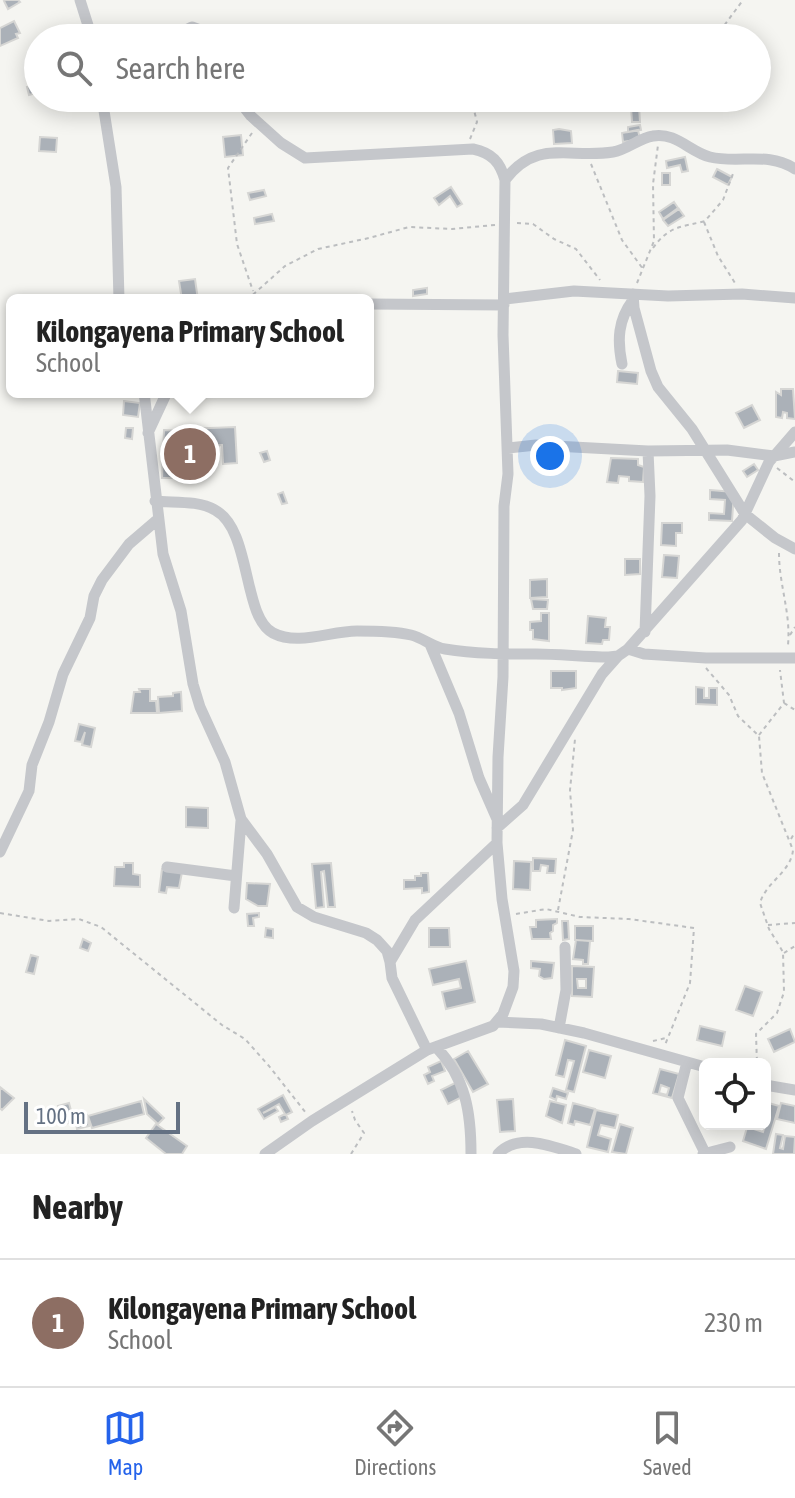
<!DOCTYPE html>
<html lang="en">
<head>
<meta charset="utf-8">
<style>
  body { margin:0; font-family:"Asap Condensed",sans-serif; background:#f2f2f2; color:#222 }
  .controls { position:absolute; right:24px; bottom:24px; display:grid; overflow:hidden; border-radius:12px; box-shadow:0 4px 20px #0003 }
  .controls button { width:72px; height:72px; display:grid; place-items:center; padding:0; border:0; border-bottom:2px solid #e0e0e0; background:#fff; color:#222; font:40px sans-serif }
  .scale { position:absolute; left:24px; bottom:20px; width:156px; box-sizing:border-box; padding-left:8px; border:4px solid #647183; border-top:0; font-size:22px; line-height:28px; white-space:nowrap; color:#647183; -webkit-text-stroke:6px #fff; paint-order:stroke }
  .you { position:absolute; left:550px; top:456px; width:28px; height:28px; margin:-20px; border:6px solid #fff; border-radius:50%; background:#1a73e8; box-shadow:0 0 0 12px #1a73e833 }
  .badge { display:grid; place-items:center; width:52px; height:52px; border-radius:50%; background:#2563eb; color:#fff; font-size:26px; font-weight:700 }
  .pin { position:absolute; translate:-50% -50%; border:4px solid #fff; box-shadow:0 2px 8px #0006 }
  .popup { position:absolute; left:6px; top:294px; width:368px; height:104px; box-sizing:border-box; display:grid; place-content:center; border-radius:12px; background:#fff; filter:drop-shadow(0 2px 6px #0005); font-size:26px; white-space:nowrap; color:#767676 }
  .popup b { font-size:30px; color:#222 }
  .popup::after { content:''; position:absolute; left:50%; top:100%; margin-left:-16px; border:16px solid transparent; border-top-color:#fff }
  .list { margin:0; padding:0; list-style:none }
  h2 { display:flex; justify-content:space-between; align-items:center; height:104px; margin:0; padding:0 32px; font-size:34px }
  h2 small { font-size:26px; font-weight:400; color:#767676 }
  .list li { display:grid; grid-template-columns:52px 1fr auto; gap:24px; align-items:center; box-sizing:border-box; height:128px; padding:0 32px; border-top:2px solid #e0e0e0 }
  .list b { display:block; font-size:30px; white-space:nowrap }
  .list p { margin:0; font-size:26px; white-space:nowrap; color:#767676 }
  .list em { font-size:26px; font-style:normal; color:#767676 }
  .icon { flex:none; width:44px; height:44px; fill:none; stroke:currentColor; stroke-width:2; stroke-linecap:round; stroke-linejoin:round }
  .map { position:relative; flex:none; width:795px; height:1154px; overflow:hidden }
  .search { position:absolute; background:#fff; box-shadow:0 4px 20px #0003; left:24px; right:24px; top:24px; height:88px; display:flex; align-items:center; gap:20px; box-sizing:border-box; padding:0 28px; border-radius:44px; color:#767676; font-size:30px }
  .sheet { height:232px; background:#fff }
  nav { display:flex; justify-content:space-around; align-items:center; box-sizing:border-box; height:112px; border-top:2px solid #e0e0e0; background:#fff; font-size:22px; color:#767676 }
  nav a { display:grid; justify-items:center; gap:4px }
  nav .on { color:#2563eb }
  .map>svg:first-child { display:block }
</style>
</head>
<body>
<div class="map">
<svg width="795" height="1154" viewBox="0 0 795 1154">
  <rect width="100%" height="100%" fill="#f5f5f1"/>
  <path fill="#abb1b8" stroke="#d6d6d4" stroke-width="2" fill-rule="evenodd" d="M6,0h12l2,2 -12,7 -4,-8z
    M14,21l6,12 -4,1 2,4 -18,8v-18z
    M38,84v13l-2,-4 -7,2 -2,-8z
    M639,106l1,16h-8l-1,-15z
    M640,125l1,5 -13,2v-5z
    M559,129l12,2 1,12 -18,1 -1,-14z
    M638,130l2,9 -17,3 -1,-9z
    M241,135l2,20 -18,2 -2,-20z
    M40,137l17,1 -1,14 -17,-1z
    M685,157l3,14 -6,1 -2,-7 -13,3 -1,-7z
    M717,169l15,8 -4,8 -15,-8z
    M662,173h8v12h-8z
    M451,187l11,17 -5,3 -7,-11 -11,9 -5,-7z
    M264,190l2,6 -16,4 -2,-7z
    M674,202l4,6 -15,11 -4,-7z
    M679,209l5,7 -16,10 -5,-6z
    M272,214l2,7 -19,3 -1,-6z
    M195,279l3,21h-16l-3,-19z
    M427,288v6l-14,2v-6z
    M618,371l20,2 -1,11 -20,-2z
    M781,389h12l2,30 -8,-1v-5l-4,-1 -1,6 -6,-1v-25l5,3z
    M124,401l16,2 -2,14 -15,-2z
    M752,405l8,15 -16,8 -8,-15z
    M235,427l2,36 -14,1 -1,-19 -36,1 -1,-17z
    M126,428h7l-1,11 -7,-1z
    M164,430l14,1 1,47h-17z
    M267,451l3,9 -6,2 -4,-9z
    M611,458l27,1v6l6,2 -1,15 -14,-1v-4l-10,-1 -1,7 -11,-1z
    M754,464l4,6 -11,7 -4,-6z
    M710,490l24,2 -2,29 -23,-1v-7l15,1 1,-14 -15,-1z
    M283,492l4,11 -5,1 -4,-10z
    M662,523h20v10h-6v13l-15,-1z
    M664,555l15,1 -2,22 -15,-1z
    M625,559h15v15l-15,1z
    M547,579v18l-17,1v-18z
    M531,599l17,1 -1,9h-14z
    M541,613h8v28l-16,-2v-9h-3v-8l11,-1z
    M588,616l18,2 -1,9h5l-1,13h-6l-1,4 -16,-1z
    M551,671h25v17l-14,2v-2h-11z
    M696,687l8,1v10h5v-10h8v17l-21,-1z
    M139,689h11v12h6l1,12h-26l3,-21h6z
    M181,692l1,19 -23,2 -1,-16 15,-1v-3z
    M79,724l16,4 -4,19 -9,-2 3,-13 -4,10 -6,-1z
    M186,807l22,1v20l-22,-1z
    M533,858l23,1 -1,14h-8l1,-7 -7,-1 -1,6h-7z
    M514,861l17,1 -1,28 -17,-1z
    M124,863h9v11l7,1v12l-26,-1 1,-19h9z
    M331,863l4,44h-7l-4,-36 -3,1 3,35 -8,1 -4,-44z
    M162,869l20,3 -3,16 -12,-1 -1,6 -7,-1z
    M421,873h7l1,19 -7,1v-5l-18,1v-9h11v-4h6z
    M247,883l23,1 -3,22h-9l-12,-7z
    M259,913v4l-6,1 1,8h-6l-1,-12z
    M557,919v4l-4,2v6l-3,2 1,6h-19l-2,-12h6v-7z
    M562,921h6l1,18 -6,1z
    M575,926h18v15l-18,-1z
    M266,928l7,1v9l-8,-1z
    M429,928h20l1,19h-21z
    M83,939l8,4 -3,8 -8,-3z
    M576,940l14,1 -2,23h-5v-4l-10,-1z
    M31,955l7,2 -4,17 -8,-2z
    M466,961l9,41 -29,7 -4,-17 19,-4 -2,-9 -26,6 -4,-16z
    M531,961l23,2 -2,15 -8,1 -5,-3 1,-7 -9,-1z
    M572,966l22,1 -2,30 -20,-1zM577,979h9v9h-8z
    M745,986l17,6 -9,24 -17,-6z
    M700,1026l25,6 -3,14 -25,-6z
    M790,1029l5,13 -21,10 -6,-13z
    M565,1040l21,6 -12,46 -8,-2 8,-29 -6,-1 -4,17 -8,-2z
    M589,1050l22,6 -6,22 -22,-6z
    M468,1051l20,33 -15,8 -19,-33z
    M441,1061l4,10 -13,5 2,5 -6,3 -4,-9 6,-3 -2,-5z
    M660,1069l19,5 -7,24 -19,-5zM661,1085l8,3 -2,7 -8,-2z
    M457,1082l7,14 -16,8 -7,-14z
    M0,1087l14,11 -12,12 -2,-2z
    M553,1088l15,5 -2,6 -9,-3 -1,4 -6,-3z
    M283,1095l9,17 -6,3 2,4 -7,3 -2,-5 6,-3 -6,-10 -16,9 12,-6 3,4 -14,8 -6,-10z
    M144,1099l20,19 -6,6 -11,-10z
    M513,1099l2,32 -15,1 -3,-32z
    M141,1101l3,13 -52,14 -4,-12z
    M550,1101l16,4 -4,18 -16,-7z
    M765,1102l14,4 -13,43 -23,-8 5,-17h7l-1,5 9,3 3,-11z
    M69,1103l5,19 -11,2 -5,-18z
    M573,1103l22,6 -5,16 -15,-4 -1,4 -6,-2z
    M781,1103l14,3v17l-18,-4z
    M596,1110l22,5 -3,13 -14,-3 -3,10 13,4 -3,13 -21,-5z
    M87,1115l2,11 -12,3 -2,-11z
    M156,1124l31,22 -5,8h-16l-20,-16z
    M620,1124l13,4 -7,26 -14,-2z
    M776,1134l7,1 -3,13 3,1 2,-13 10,1 -1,17h-21z"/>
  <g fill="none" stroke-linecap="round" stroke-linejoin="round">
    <path stroke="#bcbec0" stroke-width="2" stroke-dasharray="4 4" stroke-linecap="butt" d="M715,38l28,-38
      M252,133l-24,35 9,76 16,47
      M470,139l7,-17 -6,-24
      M591,164l31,76 21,29
      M704,222l14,34 17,27
      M517,223l16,1 21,15 22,10 24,31
      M653,248c16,-23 30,-21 52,-27l18,-21 11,-29
      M637,283l17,-42 -1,-57 5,-39
      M247,300l38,-34 33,-17 51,-11 40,-11 43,2 43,-4
      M777,468l18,14
      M779,553c0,32 12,60 9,92
      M790,635l5,-8
      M706,668l23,27 9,21 21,20 3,37 31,77c-2,22 -27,32 -33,53l9,26 14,23 1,40 -7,21 -21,21 1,30
      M784,703l11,7
      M759,735l25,-32 -4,-33
      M791,839l4,-7
      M558,910l15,-80 -3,-40 5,-51
      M0,913l49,8 30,-2 22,8 121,98 23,14 24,27 37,47
      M516,914l30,-5 34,8 49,2 65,9 -4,55 -25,62
      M768,925l27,-2
      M784,953l11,-7
      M653,1041l13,-3
      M351,1154l13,-21 -9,-13 -3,-9"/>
    <path stroke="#c5c7cb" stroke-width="11" d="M80,0l12,38
      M170,38l22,-11 11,4 6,7
      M102,98l14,89 3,113
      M237,98l14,18 30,27 24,15 168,-9c19,4 27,13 32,31l-2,155 5,139 -4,32 -1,171 -5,80 -1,86 5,56 12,72 -1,16 -10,27 -10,12 -66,24 -115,71 -47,33
      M505,180c32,-42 64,-21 108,-28 14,-2 26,-14 40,-16 23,-4 37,16 57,21 29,7 58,-6 85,12
      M633,294l1,14 17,63 7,16 34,42 53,85 30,24 20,11
      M505,299l69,-8 94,5 74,-2 53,4
      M368,304l136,1
      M622,364c-5,-24 -4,-44 11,-64
      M144,392l19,162 18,57 12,73 7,23 25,55 16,57 26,35 30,53 17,10 52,16 11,7 10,11 3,11
      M148,433l19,-41
      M508,448l28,-3 112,6 79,-1 47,6 21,-4
      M155,501c18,2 43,-1 60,9 37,20 27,107 58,123 25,13 57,-2 84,-2 18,0 37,0 54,4 12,3 22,12 34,14 30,5 61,5 91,5 24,0 49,3 73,3l9,-1 10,-7 114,-129 27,-58 26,-30
      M645,632l5,-136 -2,-45
      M430,644l29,69 20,65 18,41
      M628,649l16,5 62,4h89
      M497,828l26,-23 79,-131 16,-18
      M0,852l29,-61 3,-26 17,-43 14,-48 27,-56 4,-22 8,-16 27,-36 28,-24
      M167,867l69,9
      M234,908l7,-87
      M497,1022l44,2 43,9 121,34
      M559,1028l7,-38 -1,-43
      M436,1047c30,31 35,66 35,107
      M427,1050l-35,-72 -2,-16 25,-42 82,-77
      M687,1062l-9,36 27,55
      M765,1085l30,5
      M498,1154c20,-22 54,-8 78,0
      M703,1154l27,-7"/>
  </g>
</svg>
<div class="controls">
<button><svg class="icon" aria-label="locate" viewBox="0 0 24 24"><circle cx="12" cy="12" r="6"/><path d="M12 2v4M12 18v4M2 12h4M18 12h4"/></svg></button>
</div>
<div class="scale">100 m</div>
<div class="you"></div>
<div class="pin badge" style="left:190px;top:454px;background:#8d6e63">1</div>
<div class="popup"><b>Kilongayena Primary School</b>School</div>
<div class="search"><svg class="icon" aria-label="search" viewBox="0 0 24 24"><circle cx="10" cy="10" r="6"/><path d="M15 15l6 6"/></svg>Search here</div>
</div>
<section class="sheet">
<h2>Nearby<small></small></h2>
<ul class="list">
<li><span class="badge" style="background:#8d6e63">1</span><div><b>Kilongayena Primary School</b><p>School</p></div><em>230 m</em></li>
</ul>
</section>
<nav>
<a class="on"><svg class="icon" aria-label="map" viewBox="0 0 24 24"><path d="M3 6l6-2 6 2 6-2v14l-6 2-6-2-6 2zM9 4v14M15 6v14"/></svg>Map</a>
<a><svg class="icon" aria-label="directions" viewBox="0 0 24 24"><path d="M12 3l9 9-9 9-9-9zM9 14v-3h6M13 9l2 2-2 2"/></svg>Directions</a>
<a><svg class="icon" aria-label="saved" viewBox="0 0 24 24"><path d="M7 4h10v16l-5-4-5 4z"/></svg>Saved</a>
</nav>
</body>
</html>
